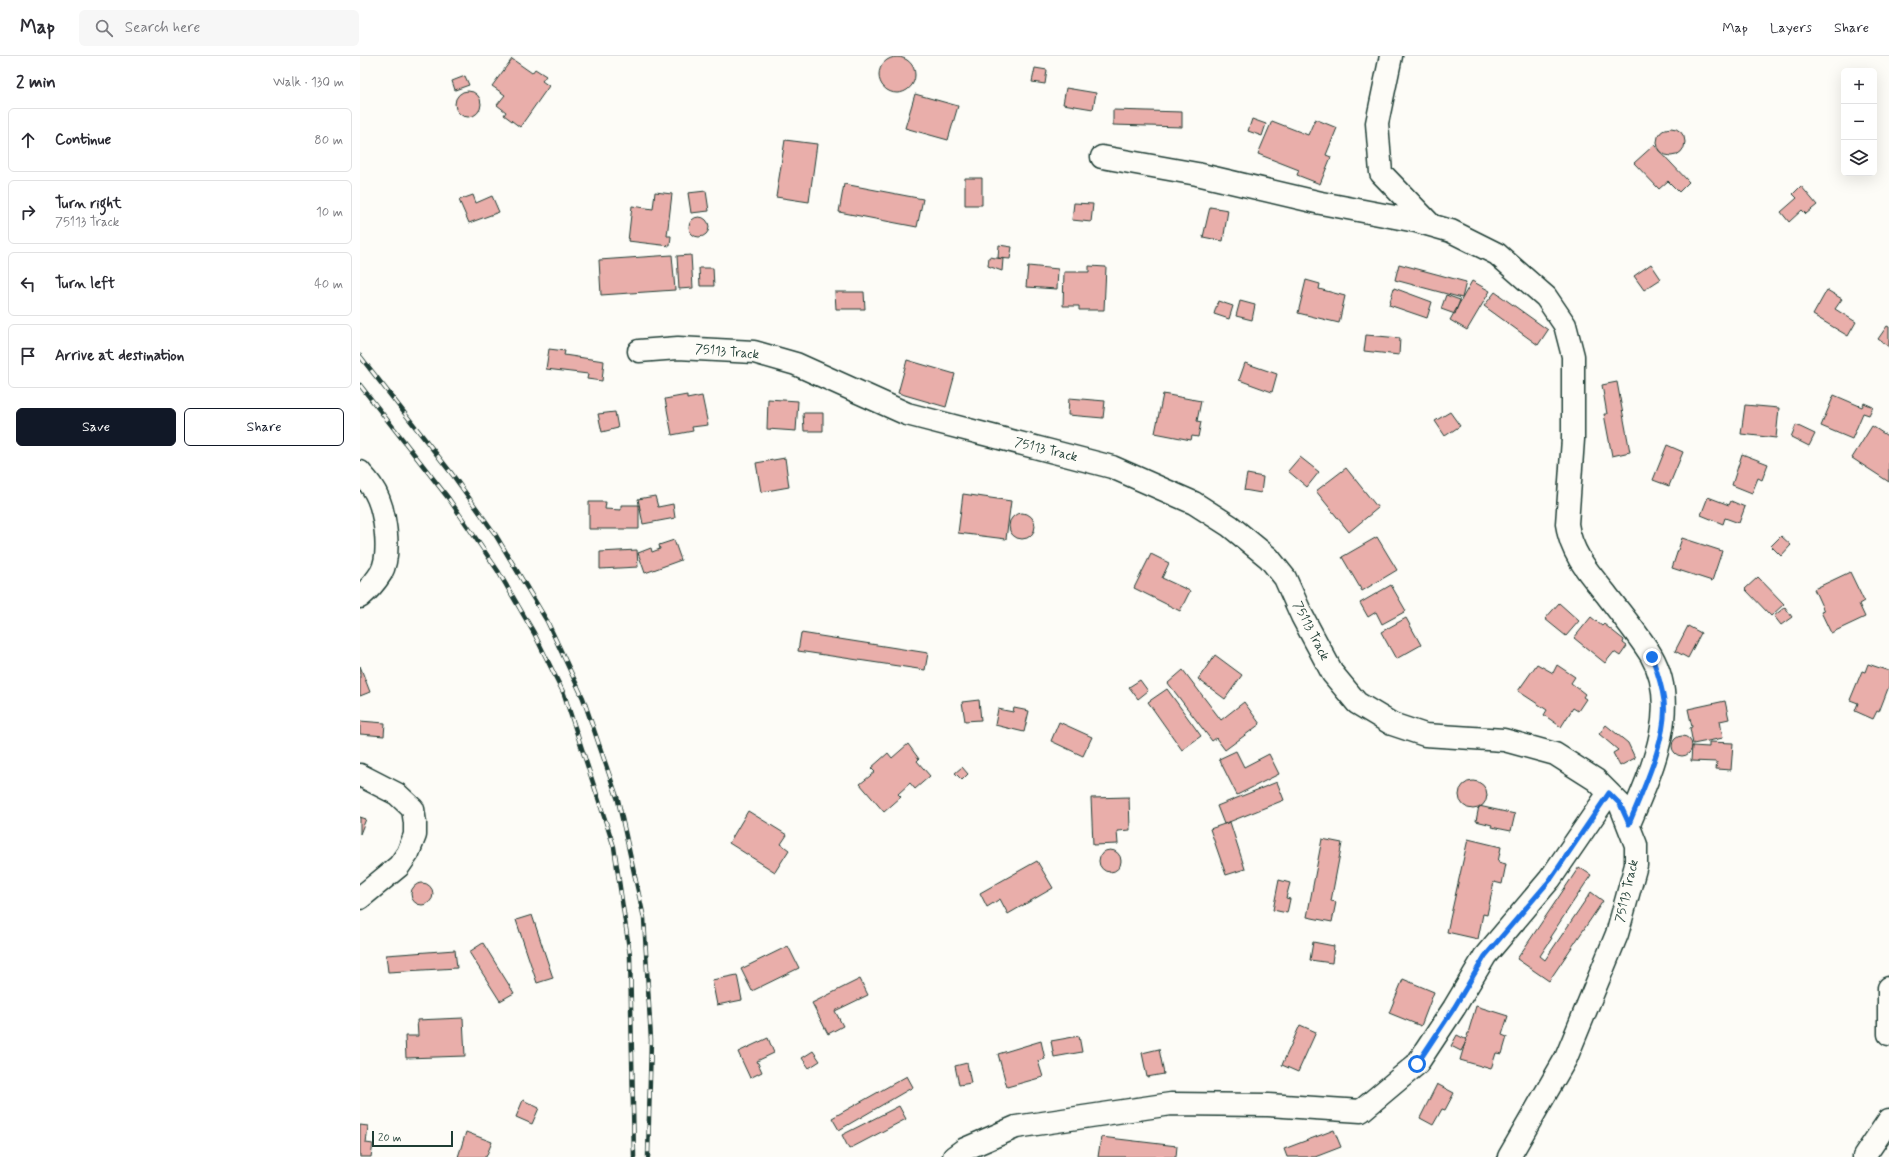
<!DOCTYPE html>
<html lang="en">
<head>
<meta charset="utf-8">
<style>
  body { margin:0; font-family:Mynerve,sans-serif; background:#f7f7f7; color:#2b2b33 }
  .controls { position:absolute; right:12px; top:12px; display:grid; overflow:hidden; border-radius:6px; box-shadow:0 4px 16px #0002 }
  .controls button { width:36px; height:36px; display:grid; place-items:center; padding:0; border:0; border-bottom:1px solid #e1e1e2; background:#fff; color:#2b2b33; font:20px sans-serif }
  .scale { position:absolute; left:12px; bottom:10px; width:81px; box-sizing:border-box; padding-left:4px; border:2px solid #1f3d34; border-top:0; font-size:11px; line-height:14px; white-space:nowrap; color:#1f3d34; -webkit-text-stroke:3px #fdfcf7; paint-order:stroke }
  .stop { position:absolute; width:12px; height:12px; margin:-9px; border:3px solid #1a73e8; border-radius:50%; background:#fff }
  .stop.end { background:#1a73e8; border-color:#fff; box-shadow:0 1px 4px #0008 }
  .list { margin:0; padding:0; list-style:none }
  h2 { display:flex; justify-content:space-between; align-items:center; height:52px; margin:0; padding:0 16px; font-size:17px }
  h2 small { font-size:13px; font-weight:400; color:#7c7c81 }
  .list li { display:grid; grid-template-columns:26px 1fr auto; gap:12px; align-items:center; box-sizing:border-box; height:64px; margin:0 8px 8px; padding:0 8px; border:1px solid #e1e1e2; border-radius:6px }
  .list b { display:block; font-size:15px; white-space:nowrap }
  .list p { margin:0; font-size:13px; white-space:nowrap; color:#7c7c81 }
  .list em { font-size:13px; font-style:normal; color:#7c7c81 }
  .actions { display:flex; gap:8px; padding:12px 16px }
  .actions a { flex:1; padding:9px 0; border:1px solid #111827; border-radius:6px; text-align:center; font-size:14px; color:#111827 }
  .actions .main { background:#111827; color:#fff }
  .icon { flex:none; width:22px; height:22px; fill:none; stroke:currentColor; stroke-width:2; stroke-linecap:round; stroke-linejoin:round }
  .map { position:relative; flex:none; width:1529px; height:1101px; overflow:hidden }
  header { display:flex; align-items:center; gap:24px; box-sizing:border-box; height:56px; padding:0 20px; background:#fff; border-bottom:1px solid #e1e1e2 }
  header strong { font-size:19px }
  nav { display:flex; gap:22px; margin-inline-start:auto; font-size:14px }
  .search { width:280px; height:36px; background:#f7f7f7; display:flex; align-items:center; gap:10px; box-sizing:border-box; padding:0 14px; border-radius:6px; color:#7c7c81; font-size:15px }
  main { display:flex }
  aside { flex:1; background:#fff }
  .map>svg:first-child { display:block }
</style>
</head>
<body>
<header>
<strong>Map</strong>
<div class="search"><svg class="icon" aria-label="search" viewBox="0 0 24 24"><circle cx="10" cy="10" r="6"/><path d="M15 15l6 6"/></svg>Search here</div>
<nav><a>Map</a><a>Layers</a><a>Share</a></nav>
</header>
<main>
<aside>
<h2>2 min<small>Walk · 130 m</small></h2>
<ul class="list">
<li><svg class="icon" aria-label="ahead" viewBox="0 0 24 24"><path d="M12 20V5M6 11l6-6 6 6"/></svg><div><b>Continue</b></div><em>80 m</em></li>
<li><svg class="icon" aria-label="right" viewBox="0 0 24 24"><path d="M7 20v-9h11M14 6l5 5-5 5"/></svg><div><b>Turn right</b><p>75113 Track</p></div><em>10 m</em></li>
<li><svg class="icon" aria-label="left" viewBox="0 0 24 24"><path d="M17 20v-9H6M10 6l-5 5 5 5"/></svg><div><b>Turn left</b></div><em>40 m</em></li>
<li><svg class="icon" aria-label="arrive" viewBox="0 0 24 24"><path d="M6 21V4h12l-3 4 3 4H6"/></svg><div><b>Arrive at destination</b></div></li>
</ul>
<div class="actions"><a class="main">Save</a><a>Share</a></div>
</aside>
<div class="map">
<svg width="1529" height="1101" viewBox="0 0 1529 1101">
  <rect width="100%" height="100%" fill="#fdfcf7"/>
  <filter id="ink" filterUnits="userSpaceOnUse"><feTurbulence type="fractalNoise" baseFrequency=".025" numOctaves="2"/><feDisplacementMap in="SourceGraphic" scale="8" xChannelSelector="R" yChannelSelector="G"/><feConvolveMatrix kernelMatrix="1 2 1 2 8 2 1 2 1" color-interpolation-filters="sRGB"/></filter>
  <g filter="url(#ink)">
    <path fill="#e9aeaa" stroke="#1f3d34" d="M519 19a18 18 0 1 1 36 0a18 18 0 1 1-36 0Z
      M152,3l20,14 3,-4 11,7 -4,5 7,5 -29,41 -16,-12 2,-3 -9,-7 8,-10 -13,-9z
      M675,12l12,2 -2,14 -13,-2z
      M105,20l4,9 -14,5 -3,-9z
      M706,32l30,5 -3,16 -30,-5z
      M95 48a13 13 0 1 1 26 0a13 13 0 1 1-26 0Z
      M555,38l43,12 -10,34 -43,-12z
      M753,54l69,2v15l-69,-2z
      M892,63l14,5 -4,12 -14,-5z
      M955,63l22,9 -11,27 5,2 -11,27 -23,-9 2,-5 -41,-16 14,-33 36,14z
      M1297 86a14 14 0 1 1 28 0a14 14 0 1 1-28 0Z
      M425,84l32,4 -8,58 -33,-5z
      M1294,89l35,37 -10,10 -11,-11 -9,8 -25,-26z
      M605,122h17v27h-17z
      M484,128l79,15 -6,28 -78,-15z
      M1441,130l16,19 -11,9 -4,-4 -13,12 -8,-10 16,-14 -4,-4z
      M346,135l3,20 -18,2 -3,-20z
      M295,136l17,2 -5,42h4l-1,10 -42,-5 4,-35 21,3z
      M113,139l3,8 16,-7 7,16 -30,11 -10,-23z
      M714,147l19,1 -2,18 -19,-2z
      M850,151l18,3 -5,31 -20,-4z
      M329 171a10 10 0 1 1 20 0a10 10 0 1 1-20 0Z
      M639,189l13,2 -2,12 -12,-1z
      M312,199l3,35 -74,5 -2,-35z
      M331,199l2,33 -14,1 -2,-33z
      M629,201l14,2 -1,12 -14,-5z
      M1039,208l67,18 -4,16 -67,-18z
      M1291,208l10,15 -17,11 -10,-14z
      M668,210l30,3 -1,20 -31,-2z
      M729,210l17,1 -2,43h-25v-4h-16l1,-34h25z
      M339,212h14l1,18h-14z
      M946,224l14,4 -1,5 26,7 -6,27 -41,-10z
      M1112,225l18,10 -23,39 -17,-10z
      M1034,232l38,14 -5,16 -38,-13z
      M1467,234l15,9 -7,10 21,13 -8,14 -35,-21z
      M475,236h29l1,17h-29z
      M1135,236l53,38 -10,15 -54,-39z
      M1086,239l14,5 -5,14 -14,-5z
      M858,245l15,5 -4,13 -15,-5z
      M880,245l15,4 -3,15 -16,-4z
      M1527,270l2,1v20l-11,-8z
      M1006,279l34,3 -1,17 -35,-4z
      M189,293l16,2 -1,4 40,6 -2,20 -15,-2 1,-5 -42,-5z
      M547,304l48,14 -9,33 -48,-14z
      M885,307l32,11 -5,18 -33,-12z
      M1257,326l13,70 -18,4 -8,-42h3l-5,-29z
      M803,338l38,7 -4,20 4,1 -3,15 -6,-1 -1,4 -36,-7z
      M327,339v4l15,-3 6,29 -16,2 1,4 -21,4 -7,-36z
      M1474,339l28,12 2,-4 9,4 -4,8 -6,-2 -11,26 -31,-13z
      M709,342l36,3 -2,17 -35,-3z
      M408,343l30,2 -2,30 -29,-2z
      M1385,349l34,3 -3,30 -35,-4z
      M255,356l3,16 -16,4 -4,-18z
      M1090,356l10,14 -15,10 -10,-15z
      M443,357h20v18h-19z
      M1436,369l19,9 -6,12 -18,-9z
      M1512,370l17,11v45l-37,-24z
      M1307,389l16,7 -14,34 -16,-6z
      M1382,398l26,10 -6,16 -4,-2 -6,15 -20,-8z
      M940,401l19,15 -12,15 -19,-16z
      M425,402l4,29 -28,5 -5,-29z
      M986,412l32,40 -29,24 -33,-41z
      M887,418l16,3 -2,16 -17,-3z
      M603,438l48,7 -5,38 -48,-6z
      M295,440l3,11 15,-3 2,14 -32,6 -5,-25z
      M1348,441l21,8 2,-4 14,6 -6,16 -14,-5 -2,6 -22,-9z
      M229,446h17l-1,7 16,1v-5h18v24h-50z
      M649 470a13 13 0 1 1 26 0a13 13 0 1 1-26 0Z
      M1421,480l10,9 -10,11 -10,-10z
      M1017,481l20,33 -35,21 -20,-34z
      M1322,482l40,13 -10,30 -40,-13z
      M314,484l7,20 -36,13 -7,-20 13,-5 1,4 8,-3 -1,-4z
      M277,494l1,17 -38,2v-17z
      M791,498l18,9 -7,15 28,13 -10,20 -46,-23z
      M1490,516l14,29 -5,3 6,13 -34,16 -10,-21 3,-1 -10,-22z
      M1398,521l26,27 -13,12 -26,-27z
      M1031,529l15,26 -24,13 -6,-12 -8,5 -8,-14z
      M1199,547l20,18 -13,15 -21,-17z
      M1425,551l7,10 -11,8 -7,-9z
      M1231,561l11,9 2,-2 20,16 -1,3 4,3 -7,10 -6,-4 -9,11 -31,-25z
      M1046,562l15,27 -25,14 -15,-27z
      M1328,570l13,7 -13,25 -13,-7z
      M441,577l127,20 -3,17 -127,-19z
      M855,599l27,20 -17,24 -27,-20z
      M1177,608l16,9 4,-8 18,12 -4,6 14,11 -2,3 3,2 -8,12 -5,-3 -12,19 -17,-12 3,-5 -29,-19z
      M1508,608l21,7v15l-10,26 -2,-1 -4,8 -18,-8 3,-8 -8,-3 12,-29 3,1z
      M0,610l10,26 -10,4z
      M823,614l38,50 23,-18 16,22 -35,26 -9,-12 -4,3 -44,-58z
      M780,624l8,11 -10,8 -9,-12z
      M807,633l34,47 -19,14 -34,-48z
      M619,644l2,20 -16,1 -3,-19z
      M1365,645l4,18 -9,2 3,17 -30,6 -3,-16 2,-1 -4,-18z
      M654,652l15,3 -5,21 -29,-7 3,-16 15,3z
      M0,665l25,2 -1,13 -24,-2z
      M699,666l33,15 -9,19 -32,-15z
      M1246,669l22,18 7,15 -15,8 -7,-13 5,-3 -19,-16z
      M1312 690a10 10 0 1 1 20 0a10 10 0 1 1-20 0Z
      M1349,686l24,1 -2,27 -15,-1 1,-7 -26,-1 1,-15 17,1z
      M548,688l11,15 -2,2 13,15 -15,13 -5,-6 -12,11 3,3 -17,15 -24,-28 15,-12 -4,-4 17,-15 4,5z
      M876,695l8,16 25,-13 10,20 -42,21 -18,-36z
      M602,711l6,7 -6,6 -7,-7z
      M1099 739a14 14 0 1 1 28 0a14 14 0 1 1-28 0Z
      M917,726l7,18 -60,24 -7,-18z
      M769,741l1,33 -13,1 1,13 -25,1 -2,-47z
      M1119,750l36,8 -4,17 -20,-4 1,-2 -16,-4z
      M388,755l39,24 -6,9 8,6 -14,22 -46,-29z
      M0,761l6,2 -6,15z
      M870,766l15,47 -19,6 -16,-46z
      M962,783l20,4 -11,58 5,1 -4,20 -25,-5z
      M1108,783l33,8 -3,15 8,2 -4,20 -8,-2 -7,33 -4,-1 -5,25 -31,-7z
      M739 805a11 11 0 1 1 22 0a11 11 0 1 1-22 0Z
      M677,805l16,27 -45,26 -8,-15 -13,8 -7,-14z
      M1219,811l12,8 -41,62 2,1 -12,18 5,4 46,-68 12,9 -54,80 -32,-22z
      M919,824l11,3 -4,15 4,1 -3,14 -14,-3z
      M51 838a11 11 0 1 1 22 0a11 11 0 1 1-22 0Z
      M172,859l21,63 -16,5 -21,-63z
      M953,886l21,4 -2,17 -22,-3z
      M123,887l31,50 -14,8 -31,-49z
      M428,890l11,22 -47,23 -11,-22z
      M95,894l2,18 -69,4 -2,-17z
      M377,919l5,25 -25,5 -5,-25z
      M500,923l8,16 -33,16 8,15 -15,8 -16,-31z
      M1043,923l31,13 -13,34 -32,-13z
      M1116,950l32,10 -6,19 5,2 -5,17 -6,-1 -5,16 -31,-9z
      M103,962l2,38 -59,2 -1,-22h13l-1,-16z
      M940,969l16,7 -18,40 -16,-7z
      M1097,979l10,5 -6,11 -10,-5z
      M719,980l3,16 -28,5 -3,-16z
      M408,982l6,15 -17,8 5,11 -12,6 -12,-26z
      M681,985l4,18 -7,2 5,16 -36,10 -9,-33z
      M799,993l5,25 -17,3 -5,-24z
      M453,995l7,10 -11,7 -7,-10z
      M607,1007l4,20 -12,2 -4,-19z
      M547,1020l6,11 -74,43 -7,-12z
      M1077,1028l17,9 -9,17 -3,-1 -9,16 -13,-7z
      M163,1044l16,8 -7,16 -16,-7z
      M539,1050l7,13 -57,30 -7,-14z
      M0,1069l8,1 -2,17 7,1 -2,13h-11z
      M974,1074l7,17 -26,10h-28l-3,-8z
      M106,1076l26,10 -6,15h-28z
      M741,1081l76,9 -1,11h-78z"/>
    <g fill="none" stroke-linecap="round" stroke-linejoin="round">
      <defs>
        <path id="minor" d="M1031,0l-14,67 4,50 50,52
          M742,101l95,17 124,29 95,18 35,10 46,23 49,43 19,28 8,31v83l-6,85c4,29 21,48 39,70 15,20 32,40 45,61 31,53 -1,119 -22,169
          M279,295l39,-3 76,4 42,12 111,50 205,53 82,36 36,23 39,32 16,20 17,38 31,58 24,29 35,21 33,11 79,5 51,14 41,26 24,24 16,41v20l-19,69 -51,124 -57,99
          M0,416c4,5 9,10 12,15 13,18 20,66 9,86 -5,8 -14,18 -21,24
          M0,719l37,19 16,15 2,14v12l-7,18 -9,13 -39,32
          M1529,932v46
          M594,1101l11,-8 51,-22 155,-23 97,1 93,6 56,-47 37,-56 31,-52 65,-77 59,-86
          M1504,1101l25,-37"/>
      </defs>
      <use href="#minor" stroke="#1f3d34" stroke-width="25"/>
      <use href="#minor" stroke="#fdfcf7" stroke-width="22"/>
      <defs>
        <path id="rail" d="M0,300l92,118 43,60 52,87 36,77 35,102 26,118 7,122 -3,117
          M0,329l89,114 49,72 36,62 30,61 50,153 16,108 4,202"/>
      </defs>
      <use href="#rail" stroke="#1f3d34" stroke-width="4.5"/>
      <use href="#rail" stroke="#fdfcf7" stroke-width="3" stroke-dasharray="9" stroke-linecap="butt"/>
    </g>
  </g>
  <g fill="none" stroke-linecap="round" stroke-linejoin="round" filter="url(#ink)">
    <path stroke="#1a73e8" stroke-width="5" d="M1057,1008l37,-56 31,-52 65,-76 59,-87 11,11 9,20c14,-35 39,-86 35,-123 -2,-15 -7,-30 -12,-44"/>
  </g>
  <g text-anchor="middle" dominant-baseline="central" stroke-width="3.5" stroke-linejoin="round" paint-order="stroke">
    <g font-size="13" fill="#1f3d34" stroke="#fdfcf7">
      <text transform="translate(367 296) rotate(5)">75113 Track</text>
      <text transform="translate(686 394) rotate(14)">75113 Track</text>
      <text transform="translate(951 575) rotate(63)">75113 Track</text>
      <text transform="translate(1267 835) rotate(-77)">75113 Track</text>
    </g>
  </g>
</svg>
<div class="controls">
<button>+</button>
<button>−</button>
<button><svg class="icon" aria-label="layers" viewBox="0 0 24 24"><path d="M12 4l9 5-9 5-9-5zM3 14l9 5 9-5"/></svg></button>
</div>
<div class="scale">20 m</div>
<div class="stop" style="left:1057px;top:1008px"></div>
<div class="stop end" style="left:1292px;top:601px"></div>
</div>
</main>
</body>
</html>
